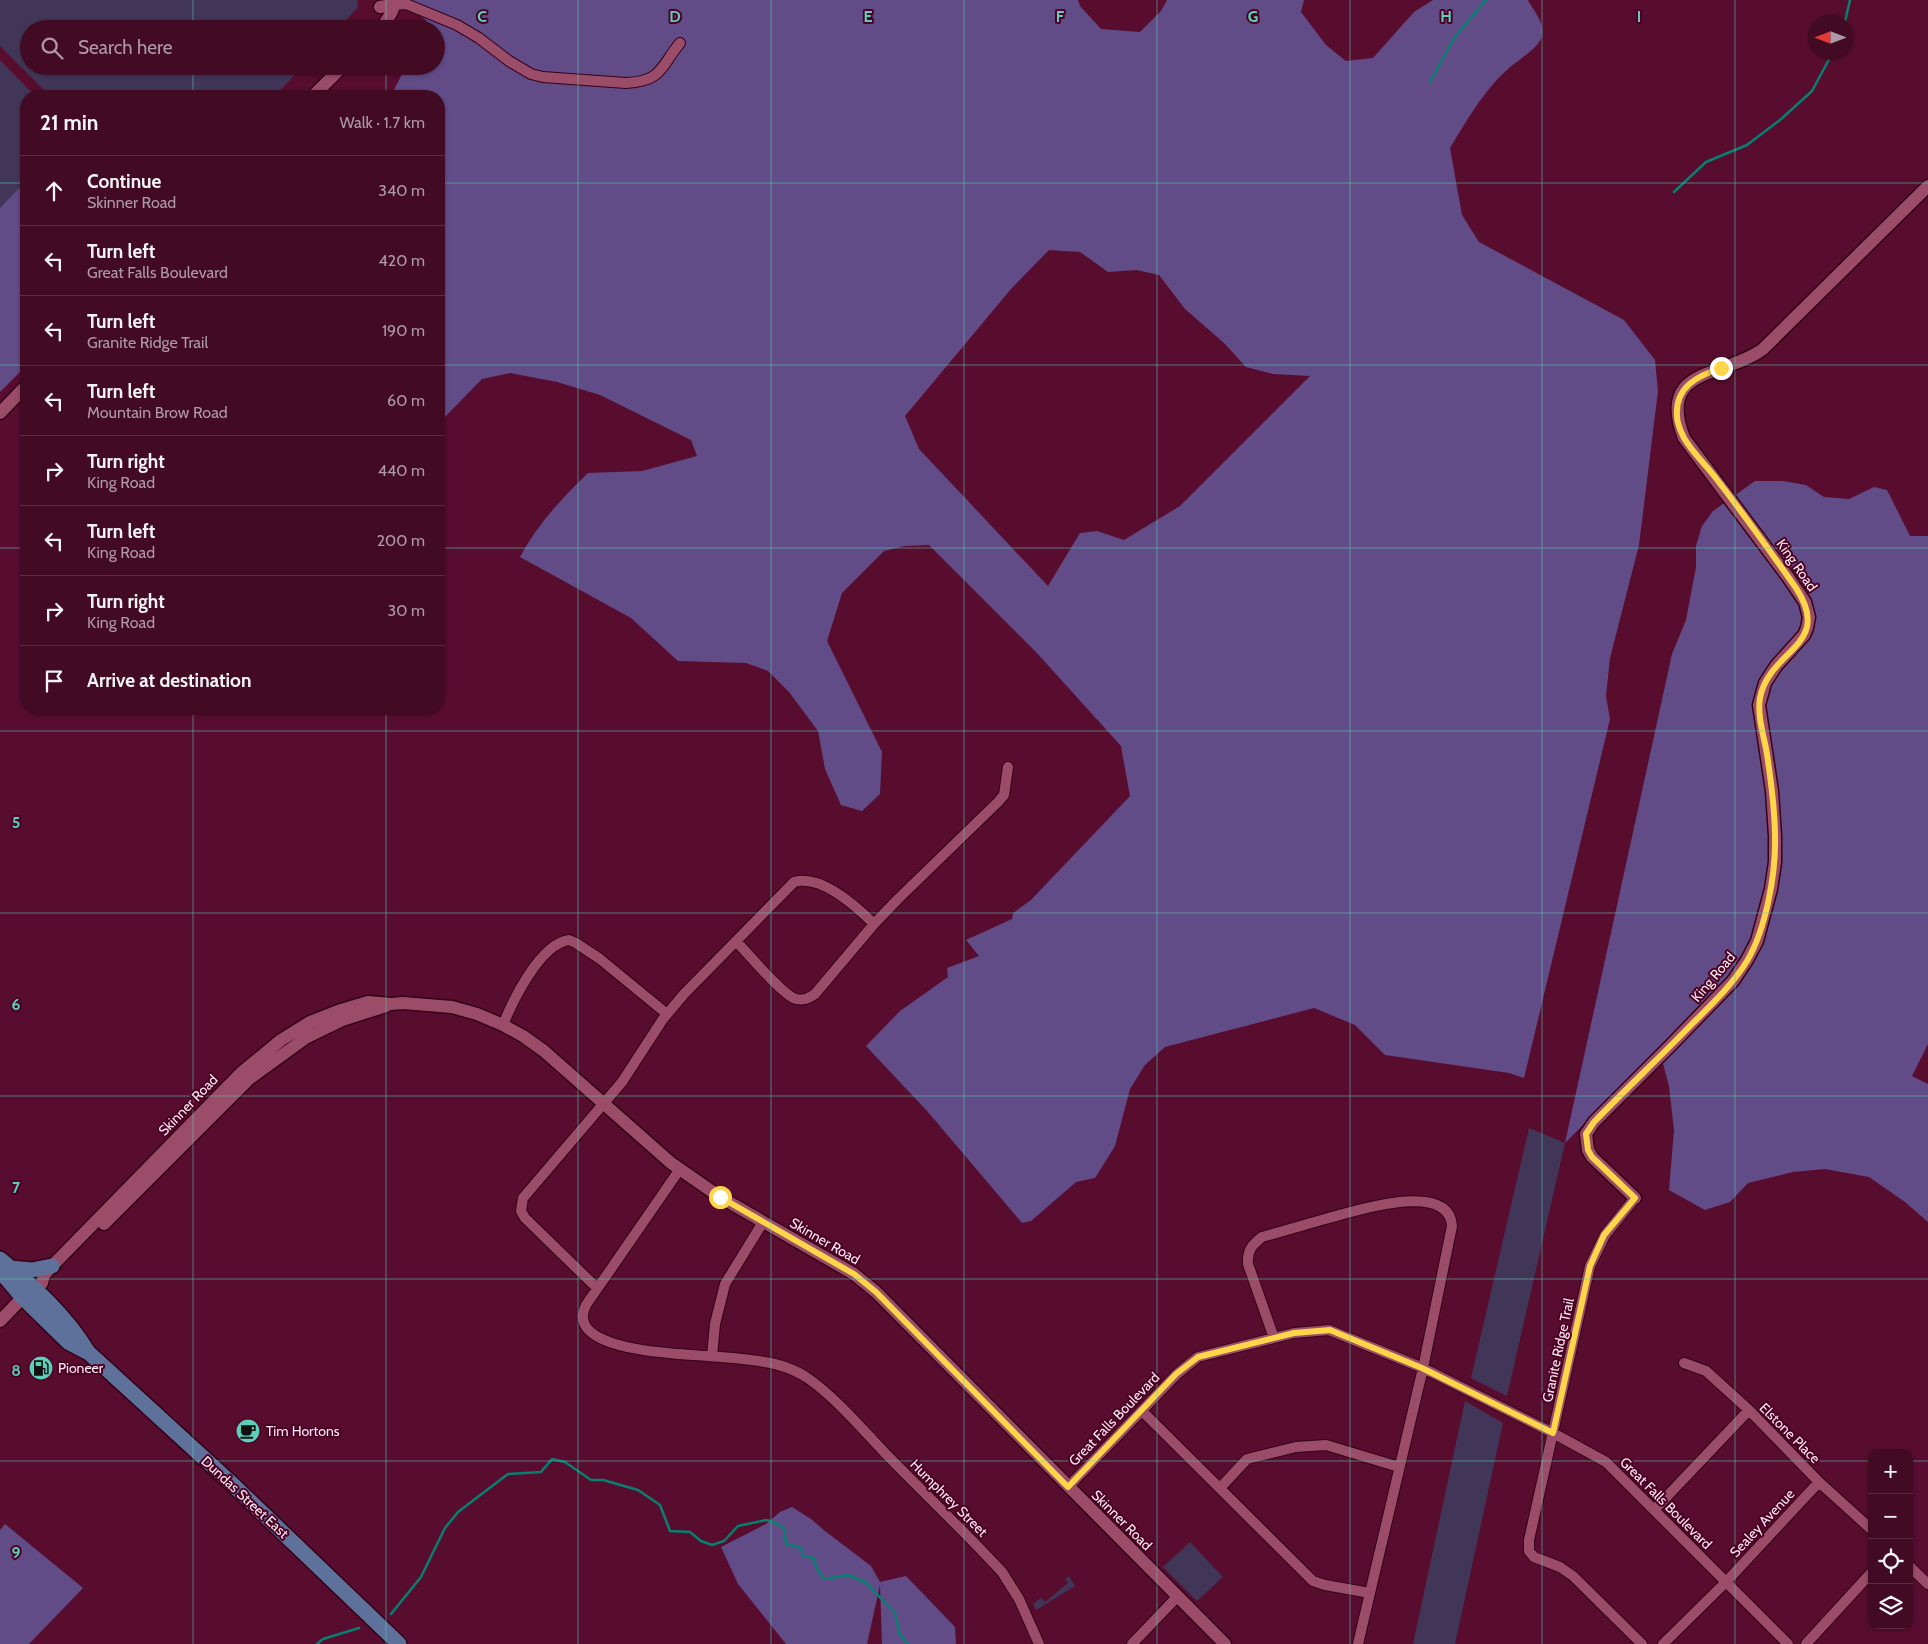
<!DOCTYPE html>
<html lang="en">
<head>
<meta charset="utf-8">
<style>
  body { margin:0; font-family:Cabin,sans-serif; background:#49132b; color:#f1f3f6 }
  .controls { position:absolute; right:15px; bottom:15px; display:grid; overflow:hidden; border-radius:10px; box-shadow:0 1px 4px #0004 }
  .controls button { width:45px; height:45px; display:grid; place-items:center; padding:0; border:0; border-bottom:1px solid #5a2b41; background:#420a23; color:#f1f3f6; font:25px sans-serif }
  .compass { position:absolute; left:1808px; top:15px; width:45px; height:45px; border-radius:50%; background:#420a23; box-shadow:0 1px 4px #0004; rotate:270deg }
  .stop { position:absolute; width:15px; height:15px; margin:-11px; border:4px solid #ffd54a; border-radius:50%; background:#fff }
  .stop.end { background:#ffd54a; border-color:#fff; box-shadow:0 1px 5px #0008 }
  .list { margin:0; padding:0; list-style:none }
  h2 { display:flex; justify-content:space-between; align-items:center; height:65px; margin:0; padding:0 20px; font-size:21px }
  h2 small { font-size:16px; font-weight:400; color:#ae9aa6 }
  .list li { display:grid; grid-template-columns:32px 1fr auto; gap:15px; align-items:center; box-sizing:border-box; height:70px; padding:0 20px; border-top:1px solid #5a2b41 }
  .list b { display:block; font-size:19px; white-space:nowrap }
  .list p { margin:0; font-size:16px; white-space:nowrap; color:#ae9aa6 }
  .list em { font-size:16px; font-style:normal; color:#ae9aa6 }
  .icon { flex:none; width:28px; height:28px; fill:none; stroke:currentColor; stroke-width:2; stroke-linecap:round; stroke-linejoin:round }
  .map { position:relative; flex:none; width:1928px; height:1644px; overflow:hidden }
  .search { position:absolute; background:#420a23; box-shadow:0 1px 4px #0004; left:20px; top:20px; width:425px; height:55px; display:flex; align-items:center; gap:12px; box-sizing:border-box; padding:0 18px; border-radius:28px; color:#ae9aa6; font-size:19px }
  .panel { position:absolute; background:#420a23; box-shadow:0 1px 4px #0004; left:20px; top:90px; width:425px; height:625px; border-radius:20px }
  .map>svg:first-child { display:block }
</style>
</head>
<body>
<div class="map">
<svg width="1928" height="1644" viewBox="0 0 1928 1644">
  <rect width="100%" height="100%" fill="#580d2f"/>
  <path fill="#413658" d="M0,0h357l1,7 -20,22h-309v37h274l-28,30h-225l-50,-50z
    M0,60l35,36h-9v268l-26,27z
    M1529,1128l36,15 -58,253 -36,-18z
    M1465,1401l38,22 -48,221h-42z
    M1190,1542l33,35 -26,24 -34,-34z
    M1069,1576l6,10 -39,24 -3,-6 8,-6 4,4 22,-18 1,-2 -3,-3z"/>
  <path fill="#614c88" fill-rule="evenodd" d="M410,0h668l2,6 21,23 39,3 21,-21 6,-11h137l-3,12 25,33 20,16 27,-3 41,-46 19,-12h95c6,12 16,21 14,35 -1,12 -26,26 -35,35 -22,19 -42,53 -57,78l12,67 17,27 145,78 31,40 3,31 -19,154 -29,113 -4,38 4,23 -86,359 -15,-5 -124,-18 -30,-30 -41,-17 -149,39 -20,18 -15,24 -15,57 -20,32 -19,4 -45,39 -9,2 -94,-111 -62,-66 34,-35 48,-34 -1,-9 32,-12 -13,-16 46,-21 1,-6 18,-13 99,-104 -9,-50 -85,-94 -107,-107 -24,1 -21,5 -42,42 -15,48 55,111 -2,42 -18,17 -21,-6 -16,-36 -7,-38 -29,-39 -21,-21 -22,-8 -68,-2 -47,-43 -111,-61c17,-32 42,-59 68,-84l54,-2 55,-15 -6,-16 -91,-45 -43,-13 -47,-9 -28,6 -43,44v-327h-48l15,-30h30v-37h-13l4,-8 -16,-12zM1049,250l31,2 28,20 28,-2 23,5 26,34 39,34 22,24 27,7 37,2 -130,130 -56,34 -27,-9 -17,2 -32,53 -129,-137 -14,-33 106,-127z
    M26,181v185l-26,26v-184z
    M1755,481h28l23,4 18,12 25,2 25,-12 13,3 23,46h18v508l-16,32 16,8v138l-23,-20 -36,-25 -44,-8 -32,3 -45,11 -18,19 -25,8 -36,-20 5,-60 -5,-44 -10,-37 -94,94 107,-489 14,-34 10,-53v-21l6,-20 11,-15z
    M792,1507l19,12 14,12 46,35 9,16 26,-6 49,51 1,17h-74l-2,-59 -13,59h-81l-48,-60 -17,-37 45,-23 14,-12z
    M5,1524l78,64 -54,56h-29v-114z"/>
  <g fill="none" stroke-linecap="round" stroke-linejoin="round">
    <path stroke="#07806f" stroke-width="2.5" d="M1845,22l5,-22
      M1430,82l24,-44 32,-38
      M1674,192l32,-30 41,-17 33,-25 32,-29 21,-39
      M391,1614l30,-37 24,-49 13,-16 50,-38 33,-2 11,-13 13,3 26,18h12l35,10 22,15 10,26 20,1 11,9 11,4 12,-4 14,-15 28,-6 8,2 10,6 2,16 15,4 2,8 11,2 2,9 8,12 24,-4 17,7 30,31 5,22 8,9
      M317,1644l6,-5 36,-11"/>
    <defs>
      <path id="minor" d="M392,5l14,-1 51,21 22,13 30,23 22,13 12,3 83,6c37,-2 34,-16 54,-40
        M736,941c11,12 48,55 60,58 8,2 13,-1 19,-5l59,-70 24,-25 100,-97 6,-7 4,-28
        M503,1025c10,-25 37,-81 66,-85l7,3 24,16 67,55
        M680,1169l-94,136c-24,47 97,49 121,51 23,2 46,3 68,8 12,3 24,8 34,15 29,21 52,49 76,74 39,40 79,78 117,119l17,27 20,45
        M1635,1198l-30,37 -15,31 -61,274v11l5,6 26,10 13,9 69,68
        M597,1288l-72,-70 -4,-7 2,-13 99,-116 41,-63 21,-25 110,-112c27,-8 62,24 80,42
        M1274,1338l-26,-74c-1,-14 4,-19 14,-27 21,-6 42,-12 63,-18 27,-7 124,-40 127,7l-29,142 -65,276
        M712,1356l3,-32 10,-40 38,-62
        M1684,1363l22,8 43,39 70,72 53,48
        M1142,1411l171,170 12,4 45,8
        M1068,1487l109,-113 21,-17 96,-24 35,-3 94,38 130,65 53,29 182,182
        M1220,1488l27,-29 49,-12 30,-2 73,22
        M1654,1510l95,-100
        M1909,1566l19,18
        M1132,1644l45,-47
        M1663,1644l63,-62 93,-100
        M1806,1644l66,-72"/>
      <path id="tertiary" d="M380,7l12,-2 1,4 -3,6 -9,14
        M313,96l30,-30
        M0,413l26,-27
        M1635,1198l-43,-41 -4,-7 -2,-16 8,-12 76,-76 63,-65 14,-21 10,-19 14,-52 4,-27v-26l-3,-45 -13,-86 6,-22 11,-17 28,-31 3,-7 2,-11 -4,-15 -17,-25 -104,-139c-28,-72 40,-60 79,-89l165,-163
        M104,1224l145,-145 58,-42 35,-17 44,-14
        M42,1283l2,-8 8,-9 189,-193 40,-33 29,-18 28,-11 30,-9 23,2 12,-1 49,4 25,7 26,11 20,11 21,15 127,112 49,34 134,77 22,18 349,352
        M0,1321l28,-29"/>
      <path id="primary" d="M0,1259c33,27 66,56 88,93
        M10,1268l22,2 20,-4
        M0,1271l22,26 46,45 21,11 141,129 169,162"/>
    </defs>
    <use href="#minor" stroke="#340017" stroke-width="12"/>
    <use href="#tertiary" stroke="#340017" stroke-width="15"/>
    <use href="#primary" stroke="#340017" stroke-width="18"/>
    <use href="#minor" stroke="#9b4c68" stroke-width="10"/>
    <use href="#tertiary" stroke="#9b4c68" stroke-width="12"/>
    <use href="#primary" stroke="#5e719a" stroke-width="15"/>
  </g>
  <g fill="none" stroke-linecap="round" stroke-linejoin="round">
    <path stroke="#ffd54a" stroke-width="6" d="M720,1197l134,77 22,18 192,195 108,-113 22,-17 96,-24 36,-3 92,38 131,65 37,-167 14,-31 31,-37 -43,-41 -4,-7 -2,-16 8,-12c32,-33 66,-65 99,-99 19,-19 40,-39 54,-62 19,-32 29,-88 28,-124 0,-28 -4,-56 -8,-83 -3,-18 -10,-38 -7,-56 9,-49 74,-52 36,-110 -26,-37 -53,-75 -81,-111 -10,-13 -23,-25 -31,-39 -3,-6 -7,-15 -7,-22 -2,-29 20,-40 44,-48"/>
  </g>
  <path fill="none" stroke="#5dceb8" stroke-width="1" stroke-opacity="0.55" d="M193,0v29M386,0v29M578,0v1644M771,0v1644M964,0v1644M1157,0v1644M1350,0v1644M1542,0v1644M1735,0v1644M193,66v30M386,66v30M0,183h26M439,183h1489M0,365h26M439,365h1489M0,548h26M439,548h1489M193,709v935M386,709v935M0,731h1928M0,913h1928M0,1096h1928M0,1279h1928M0,1461h1872M1909,1461h19"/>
  <defs>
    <symbol id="fuel-disc" viewBox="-11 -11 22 22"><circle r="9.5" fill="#5dceb8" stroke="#4c0025"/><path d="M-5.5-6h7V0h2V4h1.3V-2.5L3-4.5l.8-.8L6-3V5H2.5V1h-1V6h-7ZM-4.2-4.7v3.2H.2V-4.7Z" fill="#111"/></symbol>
    <symbol id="cafe-disc" viewBox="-11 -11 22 22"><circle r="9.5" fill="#5dceb8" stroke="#4c0025"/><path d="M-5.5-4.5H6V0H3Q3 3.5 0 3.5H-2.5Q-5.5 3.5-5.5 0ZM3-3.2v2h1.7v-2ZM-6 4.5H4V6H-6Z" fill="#111"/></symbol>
  </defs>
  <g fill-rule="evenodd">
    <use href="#fuel-disc" x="27" y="1354" width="28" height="28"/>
    <use href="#cafe-disc" x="234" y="1417" width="28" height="28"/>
  </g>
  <g text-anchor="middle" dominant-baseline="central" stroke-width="4" stroke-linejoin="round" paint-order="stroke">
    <g font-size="14" fill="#fdeaef" stroke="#4c0025">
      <text transform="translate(1797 565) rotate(55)">King Road</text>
      <text transform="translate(1713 977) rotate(-50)">King Road</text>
      <text transform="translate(188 1105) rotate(-46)">Skinner Road</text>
      <text transform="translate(825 1241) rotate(30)">Skinner Road</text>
      <text transform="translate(1558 1350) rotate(-78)">Granite Ridge Trail</text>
      <text transform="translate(1114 1419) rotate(-46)">Great Falls Boulevard</text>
      <text transform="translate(1790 1433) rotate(45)">Elstone Place</text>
      <text transform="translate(245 1497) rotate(43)">Dundas Street East</text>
      <text transform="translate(949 1498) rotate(45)">Humphrey Street</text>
      <text transform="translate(1666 1503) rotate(45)">Great Falls Boulevard</text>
      <text transform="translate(1122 1520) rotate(45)">Skinner Road</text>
      <text transform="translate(1762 1523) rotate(-47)">Sealey Avenue</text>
    </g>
    <g font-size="14" fill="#fdeaef" stroke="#4c0025" text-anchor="start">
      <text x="58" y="1368">Pioneer</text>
      <text x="266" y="1431">Tim Hortons</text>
    </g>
  </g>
  <g font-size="16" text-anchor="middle" font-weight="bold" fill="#5dceb8" stroke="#4c0025" stroke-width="4" stroke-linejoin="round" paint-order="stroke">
    <text x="482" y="22">C</text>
    <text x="675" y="22">D</text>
    <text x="868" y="22">E</text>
    <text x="1060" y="22">F</text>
    <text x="1253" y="22">G</text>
    <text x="1446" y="22">H</text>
    <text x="1639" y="22">I</text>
    <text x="16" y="828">5</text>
    <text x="16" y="1010">6</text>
    <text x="16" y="1193">7</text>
    <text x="16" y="1376">8</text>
    <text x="16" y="1558">9</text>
  </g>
</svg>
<div class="controls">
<button>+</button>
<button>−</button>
<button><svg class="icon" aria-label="locate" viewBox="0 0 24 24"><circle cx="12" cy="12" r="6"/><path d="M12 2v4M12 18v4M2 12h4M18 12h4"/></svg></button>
<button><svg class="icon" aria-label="layers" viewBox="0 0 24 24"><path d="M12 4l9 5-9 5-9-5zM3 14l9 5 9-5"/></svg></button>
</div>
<svg class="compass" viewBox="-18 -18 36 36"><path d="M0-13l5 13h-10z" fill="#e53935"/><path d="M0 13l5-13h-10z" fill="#ae9aa6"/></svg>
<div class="stop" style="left:720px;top:1197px"></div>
<div class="stop end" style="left:1721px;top:368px"></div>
<div class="search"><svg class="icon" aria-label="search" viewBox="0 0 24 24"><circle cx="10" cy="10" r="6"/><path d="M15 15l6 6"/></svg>Search here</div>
<section class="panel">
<h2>21 min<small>Walk · 1.7 km</small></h2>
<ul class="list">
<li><svg class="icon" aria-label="ahead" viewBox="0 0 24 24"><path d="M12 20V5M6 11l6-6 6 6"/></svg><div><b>Continue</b><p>Skinner Road</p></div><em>340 m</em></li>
<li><svg class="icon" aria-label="left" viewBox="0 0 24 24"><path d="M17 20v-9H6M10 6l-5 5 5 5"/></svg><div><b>Turn left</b><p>Great Falls Boulevard</p></div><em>420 m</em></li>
<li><svg class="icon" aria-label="left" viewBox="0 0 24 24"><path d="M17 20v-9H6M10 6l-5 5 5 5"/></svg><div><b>Turn left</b><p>Granite Ridge Trail</p></div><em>190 m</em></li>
<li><svg class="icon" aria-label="left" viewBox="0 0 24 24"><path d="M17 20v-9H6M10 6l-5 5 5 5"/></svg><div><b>Turn left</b><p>Mountain Brow Road</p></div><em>60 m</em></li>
<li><svg class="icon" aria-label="right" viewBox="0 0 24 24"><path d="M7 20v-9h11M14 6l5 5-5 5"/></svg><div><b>Turn right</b><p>King Road</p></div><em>440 m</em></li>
<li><svg class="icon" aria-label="left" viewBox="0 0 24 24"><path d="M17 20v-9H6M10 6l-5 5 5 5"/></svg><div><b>Turn left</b><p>King Road</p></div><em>200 m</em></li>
<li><svg class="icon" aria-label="right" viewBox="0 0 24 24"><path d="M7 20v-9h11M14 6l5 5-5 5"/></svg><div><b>Turn right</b><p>King Road</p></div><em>30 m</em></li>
<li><svg class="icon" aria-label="arrive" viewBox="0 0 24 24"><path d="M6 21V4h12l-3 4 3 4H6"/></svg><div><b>Arrive at destination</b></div></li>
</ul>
</section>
</div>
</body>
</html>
